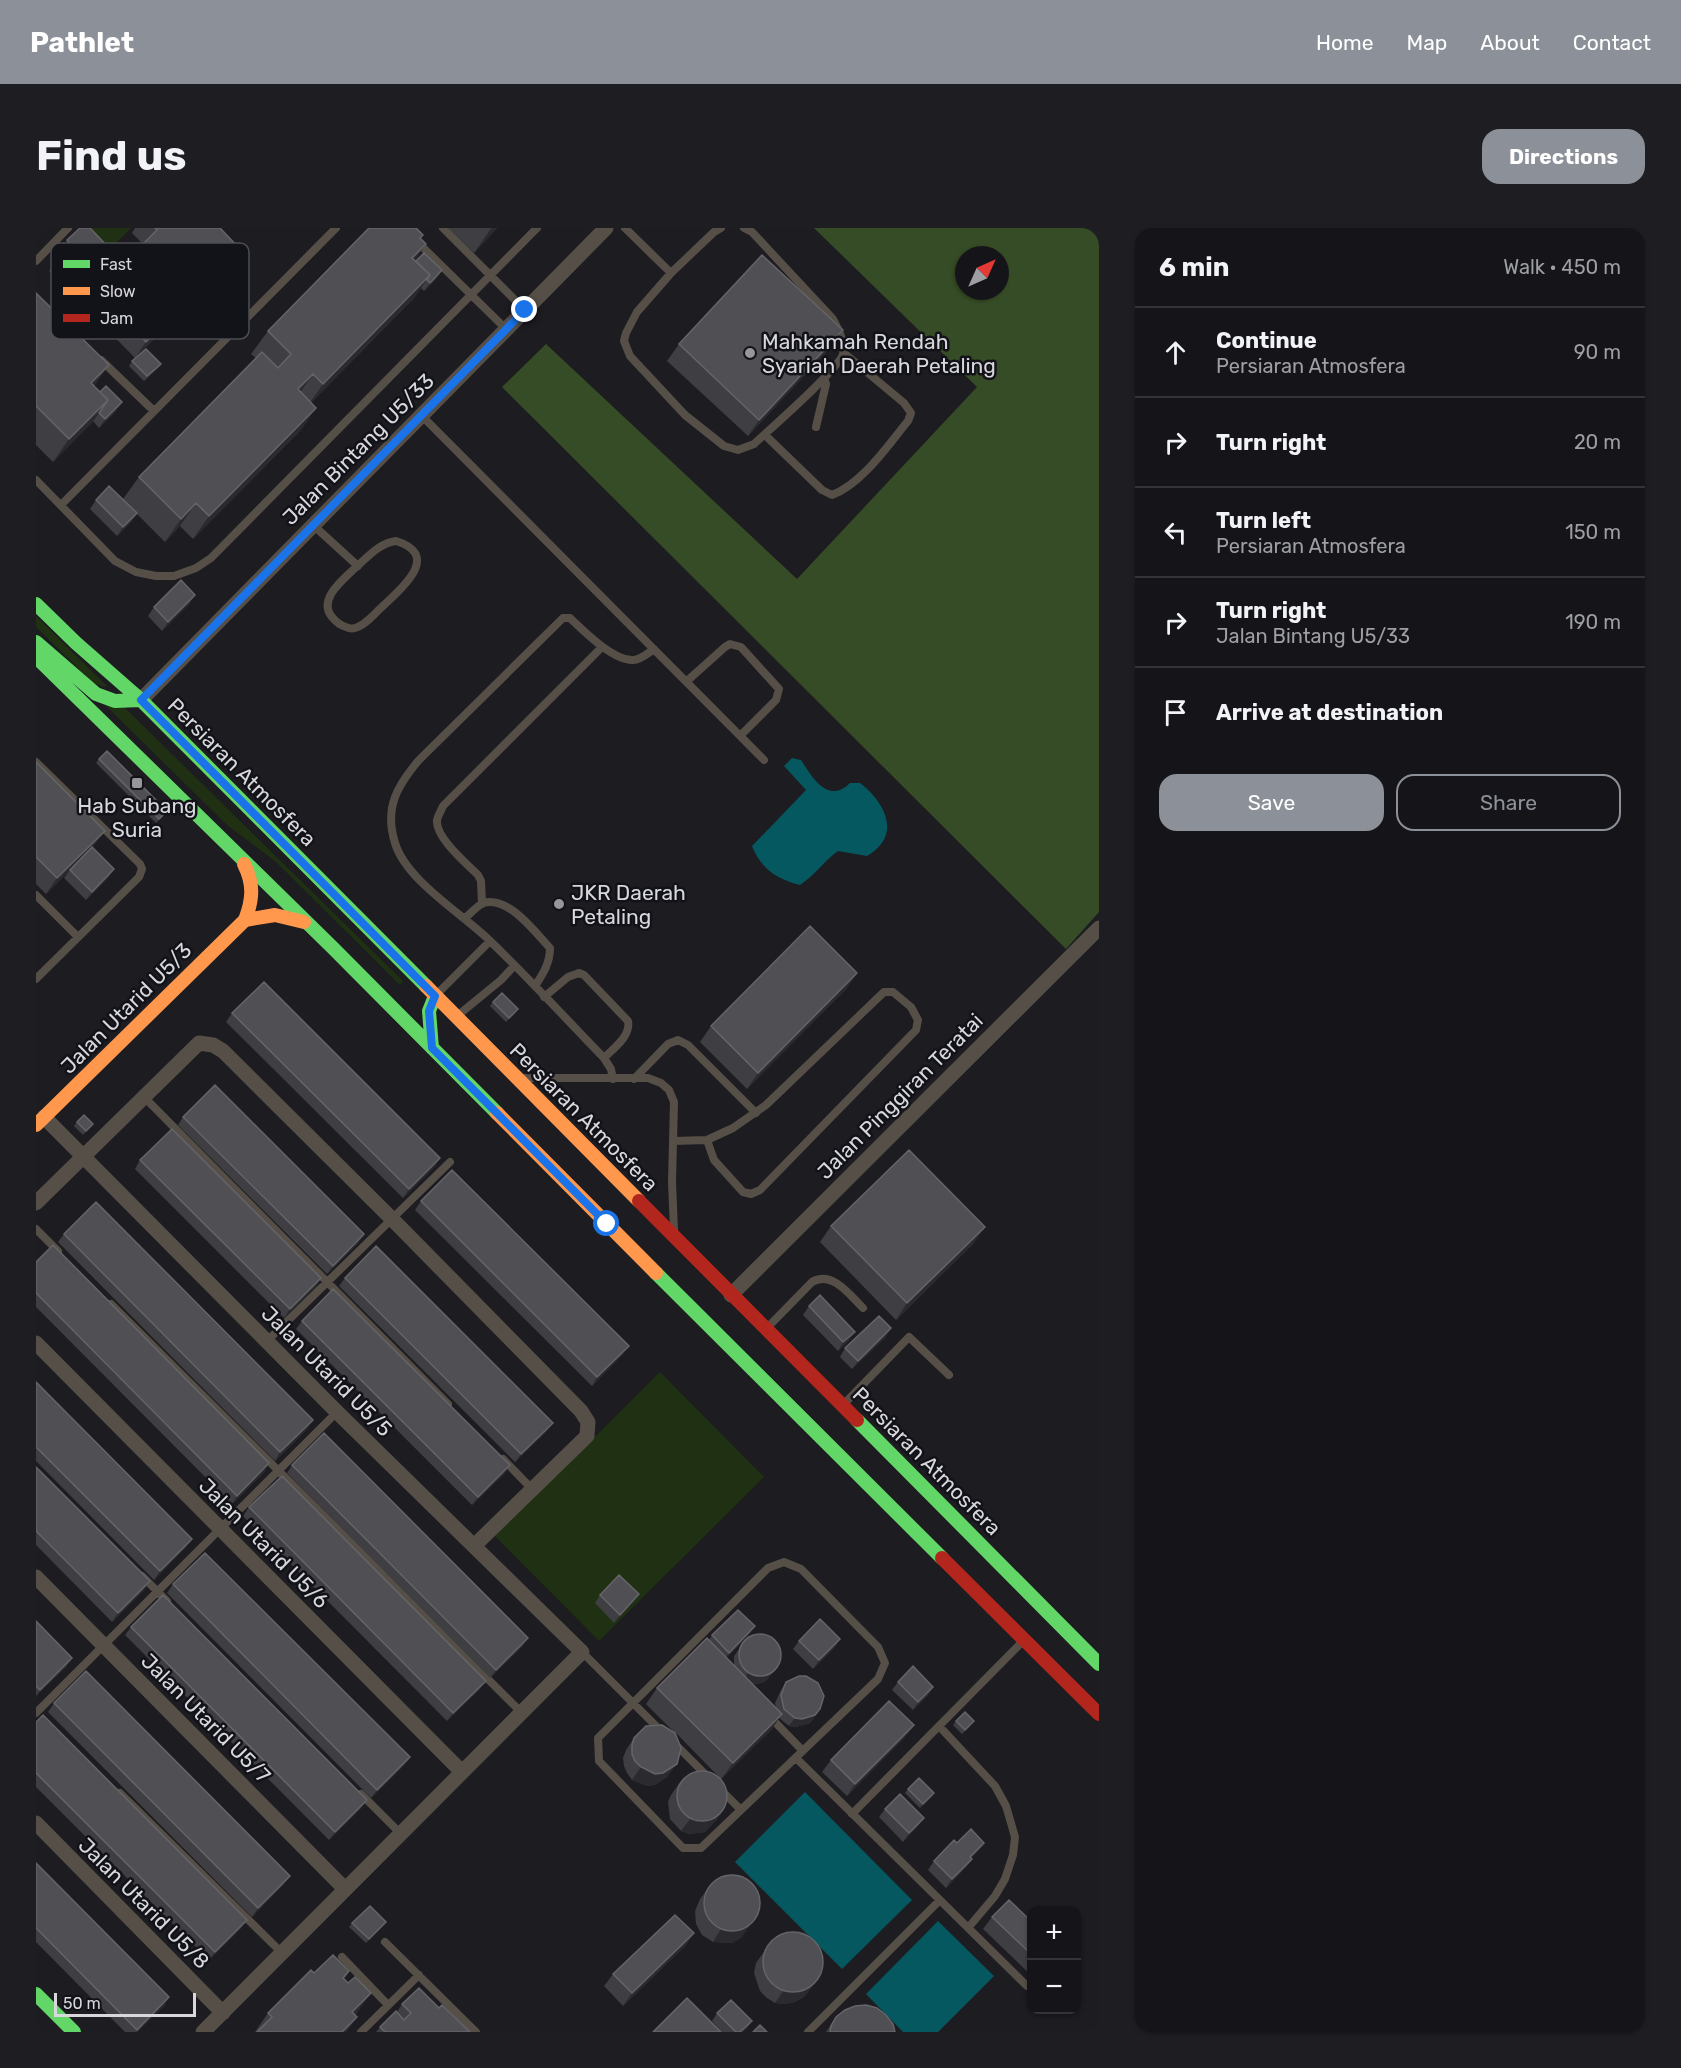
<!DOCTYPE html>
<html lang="en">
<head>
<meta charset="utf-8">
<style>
  body { margin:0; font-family:Rubik,sans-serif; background:#1e1e22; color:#f1f3f6 }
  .controls { position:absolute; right:18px; bottom:18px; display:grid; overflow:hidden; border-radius:12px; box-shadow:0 2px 4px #0004 }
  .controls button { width:54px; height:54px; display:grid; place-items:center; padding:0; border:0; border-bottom:2px solid #343438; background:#151519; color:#f1f3f6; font:30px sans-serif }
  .compass { position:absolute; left:919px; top:18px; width:54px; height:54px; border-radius:50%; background:#151519; box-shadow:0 2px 4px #0004; rotate:45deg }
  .scale { position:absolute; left:18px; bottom:15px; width:142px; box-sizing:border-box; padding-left:6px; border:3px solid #d7d7dc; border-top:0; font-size:16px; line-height:21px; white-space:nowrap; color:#d7d7dc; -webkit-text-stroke:4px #121219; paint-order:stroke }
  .stop { position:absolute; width:18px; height:18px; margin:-14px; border:4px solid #1a73e8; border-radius:50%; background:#fff }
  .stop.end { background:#1a73e8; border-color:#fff; box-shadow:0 2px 6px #0008 }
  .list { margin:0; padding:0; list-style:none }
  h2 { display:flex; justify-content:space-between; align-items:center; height:78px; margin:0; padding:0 24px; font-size:26px }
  h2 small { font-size:20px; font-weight:400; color:#9d9fa2 }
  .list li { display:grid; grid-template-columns:39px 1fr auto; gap:18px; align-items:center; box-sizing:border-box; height:90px; padding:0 24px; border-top:2px solid #343438 }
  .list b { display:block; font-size:22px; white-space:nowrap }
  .list p { margin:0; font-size:20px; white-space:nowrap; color:#9d9fa2 }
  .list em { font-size:20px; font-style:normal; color:#9d9fa2 }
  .actions { display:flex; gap:12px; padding:18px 24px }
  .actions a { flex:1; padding:14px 0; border:2px solid #8c9099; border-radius:18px; text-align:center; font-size:21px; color:#8c9099 }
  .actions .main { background:#8c9099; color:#fff }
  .icon { flex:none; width:33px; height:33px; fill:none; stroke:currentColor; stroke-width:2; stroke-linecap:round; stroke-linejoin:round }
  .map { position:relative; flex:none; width:1063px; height:1804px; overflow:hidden; border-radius:18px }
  header { display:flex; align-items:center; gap:36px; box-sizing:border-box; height:84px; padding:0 30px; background:#8c9099; color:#fff }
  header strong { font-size:28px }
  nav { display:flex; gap:33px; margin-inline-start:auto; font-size:21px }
  .intro { display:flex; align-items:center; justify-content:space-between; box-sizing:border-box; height:144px; padding:0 36px }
  h1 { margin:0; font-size:42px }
  .button { padding:15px 27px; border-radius:18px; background:#8c9099; color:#fff; font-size:21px; font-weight:700 }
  main { display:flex; gap:36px; padding:0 36px }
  aside { flex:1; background:#151519; border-radius:18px; box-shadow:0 2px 4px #0004 }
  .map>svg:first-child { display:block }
</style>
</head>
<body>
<header>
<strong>Pathlet</strong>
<nav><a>Home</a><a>Map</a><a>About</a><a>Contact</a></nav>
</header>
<div class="intro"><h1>Find us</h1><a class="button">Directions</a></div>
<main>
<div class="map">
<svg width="1063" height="1804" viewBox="0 0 1063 1804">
  <rect width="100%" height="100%" fill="#1c1c21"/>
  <path fill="#1f3013" d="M51,0h44l-22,22z
    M0,388l71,70 -3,1 -11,-4 -57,-56z
    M84,475l283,278 -3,4 -125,-124 -47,-35 -124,-122z
    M624,1144l104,105 -165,164 -104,-105z"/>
  <path fill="#364c26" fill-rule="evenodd" d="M778,0h285v684l-33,37 -564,-562 44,-43 251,235 180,-192zM928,27h36v36h-36z"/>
  <path fill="#055760" d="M756,530l9,2c11,17 27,45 49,23h10c26,20 42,53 7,73l-29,-5c-14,10 -24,25 -38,34 -23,-6 -39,-16 -48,-39l54,-56 -22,-24z
    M769,1564l107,108 -70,69 -107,-107z
    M902,1693l56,55 -56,56h-35l-37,-38z"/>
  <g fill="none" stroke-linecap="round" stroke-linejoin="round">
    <path stroke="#564f48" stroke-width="8" d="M367,0l103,101
      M407,0l82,82
      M589,0l46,45 43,-41 7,-4
      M0,33l32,-33
      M635,45l-34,39 -11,21 -2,8 6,15 55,59 39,31 14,4 16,-6c15,-14 85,-75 89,-90 3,-11 -5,-25 -10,-35l-81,-87 -8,-4
      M65,132l53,51
      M385,187l343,345
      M780,199l10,-43 -2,-6
      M729,207l57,55 10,5c30,-11 56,-50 76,-74l3,-8 -7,-10 -60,-50
      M0,252l79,81 21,11 20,4h18l22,-8 15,-10 326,-330
      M25,277l275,-277
      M277,297l45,41
      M360,313c46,14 5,48 -12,64 -9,8 -18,20 -29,23 -3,1 -7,0 -9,-1 -7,-2 -10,-5 -14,-10 -15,-18 12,-38 23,-49 13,-11 24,-25 41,-27z
      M651,453l38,-34 5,-3 11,3 38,42 -3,11 -35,35
      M0,534l104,102 2,5 -3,8 -103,102
      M0,667l42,42
      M446,676l-1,-23 -3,-6c-12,-12 -43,-38 -41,-55 1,-5 4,-9 6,-14l159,-159
      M429,690c5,-4 12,-12 18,-15 25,-8 52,29 67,45 0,15 -7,26 -15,38
      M400,767l54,-54
      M508,769l24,-20 11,-4 5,2 44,46c3,15 -14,27 -24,37
      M421,788l44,-36 13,-14
      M487,850h125l13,5 8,7 5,12 -2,80 2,48
      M577,851l-2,-10 -7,-11c-38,-39 -75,-80 -115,-118 -28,-27 -83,-60 -94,-97 -11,-35 2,-57 24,-83l144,-142h7c14,13 43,43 63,42 8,0 15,-7 21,-11
      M598,851l34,-35 10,-4 10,5 68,68
      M109,870l303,306
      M637,913l34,-1 26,-12 33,-23 118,-113h9l18,15 7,13 -2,10 -156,160 -9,4 -8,-2 -29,-32 -7,-20
      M0,1001l22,22
      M75,1076l410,408
      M731,1100l45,-46c20,-12 38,13 51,26
      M231,1113l183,-179
      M807,1177l66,-68 40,38
      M467,1231l29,30
      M748,1334l17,7 77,78 7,16 -7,16 -177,169h-18l-84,-87 -1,-23 170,-170z
      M106,1348l25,25
      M546,1424l81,81
      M0,1485l301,-301
      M734,1489l33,34
      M903,1498l56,60 11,20 9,31 -2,18 -8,24 -10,17 -27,32
      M638,1515l34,34
      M760,1530l231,228
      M687,1564l18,18
      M84,1565l162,160
      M325,1566l40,40
      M816,1586l172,-174
      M349,1714l91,90
      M306,1729l46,48
      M325,1804l58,-57
      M772,1804l132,-132"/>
    <path stroke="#564f48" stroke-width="15" d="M105,472l465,-472
      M8,889l293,295 245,240 -379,380
      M0,975l163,-160 14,2 10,6 169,168 189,192 7,11 -1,14 -113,110
      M695,1067l368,-367
      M0,1115l426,429
      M0,1349l309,312
      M0,1595l187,190"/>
    <path stroke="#63d668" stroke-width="14" d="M0,376l40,39 65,57 285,286
      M0,414l60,52 19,7 26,-1
      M0,429l297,291 164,165
      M396,820l-3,-37 6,-15
      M620,1045l286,285
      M821,1192l242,244
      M0,1766l38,38"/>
    <path stroke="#ff974d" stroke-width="14" d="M209,692l30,-5 29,7
      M390,758l213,215
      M461,885l159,160
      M0,897l209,-205c8,-21 9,-36 -1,-56"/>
    <path stroke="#b3261e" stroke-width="14" d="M603,973l218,219
      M906,1330l157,156"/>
  </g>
  <path fill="#3f3f43" d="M99,0h85l9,37 -94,93 -50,-51 11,-16 47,-47 -11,-11z
    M412,0h49l-23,25z
    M385,10l5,6 -11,16 27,10 -6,9 -12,12 -3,-3 -7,10 -103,105 5,5 -16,23 -107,108 -13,-13 -15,16 -28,-28 -6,8 -14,14 -27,-27 6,-9 27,-1 16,-22 117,-119 -5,-4 17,-23z
    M31,12l46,12 -8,12 -31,32 -25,-25 13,-16 -3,-2z
    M0,65l58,93 22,25 -17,17 -6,-7 -40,41 -17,-17z
    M807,102l-11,16 -84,90 -81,-75 12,-17z
    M96,133l29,3 -3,4 -14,13 -15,-15z
    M154,375l-28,28 -14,-15 6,-9z
    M63,531l68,52 -3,4 -8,8 -60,-60z
    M0,534l57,86 16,29 -23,23 -22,-22 6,-8 -24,24 -10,-10z
    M821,745l-11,16 -99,100 -47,-47 11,-16z
    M457,774l22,11 -9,9 -16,-16z
    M196,785l208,145 -5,8 -32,32 -177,-176z
    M147,889l181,117 -6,9 -31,31 -149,-149z
    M41,894l16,2 -10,11 -9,-9z
    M104,932l181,118 -5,8 -32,32 -149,-149z
    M385,973l208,145 -6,8 -31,32 -177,-176z
    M795,998l143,17 -78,77 -76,-78z
    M28,1006l249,186 -6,9 -32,32 -217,-219z
    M0,1034l233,201 -5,9 -32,32 -196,-197z
    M309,1050l202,153 -32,31 -176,-176z
    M773,1078l40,34 -11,11 -35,-36z
    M266,1093l208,144 -6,9 -32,31 -176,-176z
    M850,1109l-34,32 -12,-12 5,-9z
    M0,1154l156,157 -6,8 -32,33 -118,-119z
    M256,1237l231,181 -33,32 -203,-205z
    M0,1239l108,123 -32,32 -76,-77z
    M213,1279l231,182 -33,32 -204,-205z
    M137,1356l237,173 -6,8 -33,33 -204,-205z
    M603,1366l-6,8 -19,21 -19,-20 5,-8z
    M0,1393l31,45 -31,30z
    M95,1399l230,181 -32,32 -204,-205z
    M676,1407h37l-23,23 8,7v-9l14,-19 20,42 -6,4 -10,1 24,24 -1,-5 6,-13 5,-8 28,36 -4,5 -14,4 -7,-1 -10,-8 -8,12 -50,49 -4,40 -12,13 -16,2 -8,-3 -11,-12 -2,-17 3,-7 9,-13 37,-7 -41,-42 -8,43 -13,9 -8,1 -15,-6 -5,-7 -3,-7 -1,-8 3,-8 8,-12 41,-5 -29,-29 11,-16 52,-48z
    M804,1411l-5,8 -22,22 -20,-20 6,-8z
    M862,1454l35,5 -5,8 -15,15 -21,-20z
    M18,1475l230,181 -32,33 -204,-205z
    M920,1493h18l-12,13 -9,-9z
    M0,1494l211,198 -6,8 -32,32 -173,-173z
    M869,1509l-58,59 -25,-24 9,-12z
    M872,1561l26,4 -14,15 -15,-15z
    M849,1581l33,17 -15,16 -24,-25z
    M921,1615h27l-6,8 -7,7 1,1 -6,8 -20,21 -18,-18 6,-9z
    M0,1635l133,134 -5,9 -27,26h-12l-89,-90z
    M673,1659l33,50 -10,6 -19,-1 -11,-7 -6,-11 -1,-13 5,-12z
    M956,1689l40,5v54l-49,-47z
    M350,1694l-20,21 -17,-16 3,-4z
    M658,1705l-9,13 -62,60 -19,-20 9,-12z
    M734,1715l49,34 -15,20 -9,5 -10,2 -10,-1 -8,-5 -7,-7 -6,-18 2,-10z
    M313,1743l-5,8 11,36 2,2 -11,15h-91l13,-19 46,-40z
    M366,1776l37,4 31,24h-94l4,-5 17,-15z
    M681,1785l35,8 -9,11h-21l-10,-11z
    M800,1789l59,15h-69z"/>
  <path fill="#2a2a2f" d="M456,0h5l-23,25 16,-23z
    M390,16l-16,23 2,-9z
    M204,21l-11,16 -94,93 11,-16z
    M77,24l-8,12 -31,32 9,-13z
    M406,42l-6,9 -12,12 6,-8z
    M394,47l-16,23 -107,109 16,-23z
    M807,102l-11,16 -84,90 11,-16z
    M73,137l-16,23 -2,-5z
    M277,146l-16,23 1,-8z
    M72,172l-16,23 -39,39 16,-23z
    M86,174l-6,9 -17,17 6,-9z
    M280,180l-16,23 -107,108 16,-23z
    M160,275l-16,23 -15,16 16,-23z
    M101,285l-6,9 -14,14 6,-9z
    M159,367l-5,8 -28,28 6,-9z
    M69,603l-12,16 -47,47 11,-16z
    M78,641l-5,8 -23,23 6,-8z
    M821,745l-11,16 -99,100 11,-16z
    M404,930l-5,8 -32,32 6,-9z
    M949,999l-11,16 -78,77 11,-17z
    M328,1006l-6,9 -31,31 6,-8z
    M285,1050l-5,8 -32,32 6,-9z
    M855,1100l-5,9 -34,32 6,-8z
    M819,1104l-6,8 -11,11 5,-9z
    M593,1118l-6,8 -31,32 5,-9z
    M277,1192l-6,9 -32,32 5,-9z
    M517,1195l-6,8 -32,31 6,-8z
    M233,1235l-5,9 -32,32 5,-8z
    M474,1237l-6,9 -32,31 6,-8z
    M156,1311l-6,8 -32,33 6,-9z
    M114,1353l-6,9 -32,32 6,-9z
    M603,1366l-6,8 -19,21 6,-8z
    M719,1398l-6,9 -26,26 6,-8z
    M492,1410l-5,8 -33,32 6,-8z
    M804,1411l-5,8 -22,22 6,-9z
    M36,1430l-5,8 -31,30 4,-6z
    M738,1443l-6,8 -6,4 -14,1 -6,-3 6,-8z
    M450,1453l-6,8 -33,32 6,-8z
    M897,1459l-5,8 -15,15 5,-8z
    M784,1481l-10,14 -14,4 -7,-1 6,-8z
    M746,1486l-11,16 -50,49 12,-16z
    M878,1497l-9,12 -58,59 8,-12z
    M374,1529l-6,8 -33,33 6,-8z
    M641,1536l-9,12 -13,9 -8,1 -15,-6 9,-13z
    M331,1572l-6,8 -32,32 6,-8z
    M690,1579l-9,12 -12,13 -16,2 -8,-3 9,-12z
    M888,1590l-6,8 -15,16 6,-9z
    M948,1615l-6,8 -14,14 6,-8z
    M936,1631l-6,8 -20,21 6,-9z
    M254,1648l-6,8 -32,33 6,-9z
    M211,1692l-6,8 -32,32 6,-8z
    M715,1696l-9,13 -10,6 -19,-1 8,-13z
    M658,1705l-9,13 -62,60 9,-13z
    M783,1749l-15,20 -9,5 -10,2 -10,-1 9,-13z
    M335,1765l-16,23 -3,-4z
    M133,1769l-5,9 -27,26h-1z
    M321,1789l-11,15h-4z
    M716,1793l-5,8 -4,3h-3z"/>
  <path fill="#505054" stroke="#656569" stroke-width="1.5" d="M44,0h10l23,24 -30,31 -25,-24 14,-14 -5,-5z
    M119,0h65l20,21 -94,93 -50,-51 61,-61z
    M333,0h47l7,7 -3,3 6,6 -14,14 18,17 -107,109 -10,-10 -15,15 18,19 -107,108 -13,-13 -15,16 -42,-42 123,-125 16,16 13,-14 -23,-23z
    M388,25l18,17 -12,13 -3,-3 3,-5 -14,-14z
    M726,27l81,75 -84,90 -80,-76z
    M0,65l73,72 -18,18 17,17 -39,39 -33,-33z
    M110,121l15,15 -14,12 -15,-15z
    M70,158l16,16 -17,17 -6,-6 9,-13 -8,-8z
    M73,258l28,27 -14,14 -27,-27z
    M145,352l14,15 -27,27 -14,-15z
    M71,523l60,60 -8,8 -60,-60z
    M0,534l69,69 -48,47 -21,-21z
    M56,619l22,22 -22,23 -22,-22z
    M774,698l47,47 -99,100 -47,-47z
    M228,754l176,176 -31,31 -177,-176z
    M466,765l16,16 -9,9 -16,-16z
    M179,857l149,149 -31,32 -150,-149z
    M48,887l9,9 -7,7 -9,-9z
    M136,901l149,149 -31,31 -150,-149z
    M873,922l76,77 -78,76 -76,-77z
    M416,942l177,176 -32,31 -176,-176z
    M60,974l217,218 -33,32 -216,-218z
    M17,1017l216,218 -32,33 -201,-203v-31z
    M340,1018l177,177 -32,31 -176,-176z
    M297,1061l177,176 -32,32 -176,-176z
    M784,1067l35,37 -12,10 -34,-36z
    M843,1088l12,12 -33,33 -13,-13z
    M0,1154l156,157 -32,32 -124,-124z
    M288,1205l204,205 -32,32 -204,-205z
    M0,1239l114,114 -32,32 -82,-82z
    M246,1248l204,205 -33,32 -204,-206z
    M169,1325l205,204 -33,33 -204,-206z
    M583,1347l20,19 -19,21 -20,-20z
    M127,1367l204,205 -32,32 -204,-205z
    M702,1382l17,16 -26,27 -17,-18z
    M784,1391l20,20 -21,21 -20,-19z
    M0,1393l36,37 -32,32 -4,-4z
    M703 1427a21 21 0 1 1 42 0a21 21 0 1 1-42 0Z
    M671,1410l75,76 -49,49 -76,-75z
    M877,1438l20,21 -15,15 -20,-20z
    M50,1443l204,205 -32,32 -204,-205z
    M763,1448h7l12,7 6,13 -4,13 -5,6 -13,4 -7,-1 -11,-9 -3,-14 5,-13z
    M853,1473l25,24 -59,59 -24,-24z
    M929,1484l9,9 -9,9 -9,-9z
    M7,1487l204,205 -32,32 -179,-179v-51z
    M626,1497l13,8 6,15 -4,16 -14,9 -8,1 -14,-7 -6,-6 -3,-7v-9l2,-7 12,-12z
    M641 1568a25 25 0 1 1 50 0a25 25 0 1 1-50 0Z
    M883,1550l15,15 -11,11 -15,-15z
    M864,1566l24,24 -15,15 -24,-24z
    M935,1601l13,14 -14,14 2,2 -20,20 -18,-18 20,-21 3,3z
    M0,1635l133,134 -32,33 -101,-102z
    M668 1675a28 28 0 1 1 56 0a28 28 0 1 1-56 0Z
    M973,1672l23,22v33l-40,-38z
    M334,1678l16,16 -17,17 -17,-16z
    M639,1687l19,18 -62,60 -19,-19z
    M727 1734a30 30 0 1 1 60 0a30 30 0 1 1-60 0Z
    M297,1727l16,16 -6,7 5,5 7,-6 16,16 -19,19 5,5 -15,15h-85l15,-15 -4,-4 43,-43 3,3z
    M383,1760l20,20 3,-3 28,27h-85l-5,-5 16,-16 8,9 7,-7 -9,-9z
    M651,1770l34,34h-68z
    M695,1772l21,21 -12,11h-4l-19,-19z
    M830,1777l11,3 9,7 7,9 2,8h-65l1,-6 5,-9 9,-7 10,-4z
    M724,1797l7,7h-14z"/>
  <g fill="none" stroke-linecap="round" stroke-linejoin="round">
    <path stroke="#1a73e8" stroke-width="8" d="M489,82l-384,390 294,296 -6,15 3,37 175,176"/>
  </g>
  <g fill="#96969b" stroke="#121219" stroke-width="2">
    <circle cx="714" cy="125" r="6"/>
    <rect x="95" y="549" width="12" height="12" rx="3"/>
    <circle cx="523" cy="676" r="6"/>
  </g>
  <g text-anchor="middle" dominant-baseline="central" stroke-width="5" stroke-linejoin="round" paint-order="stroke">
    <g font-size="21" fill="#d7d7dc" stroke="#121219" text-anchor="start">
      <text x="726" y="113">Mahkamah Rendah<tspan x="726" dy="24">Syariah Daerah Petaling</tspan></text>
      <text x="101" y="577" text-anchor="middle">Hab Subang<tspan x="101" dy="24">Suria</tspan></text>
      <text x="535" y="664">JKR Daerah<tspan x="535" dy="24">Petaling</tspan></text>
    </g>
    <g font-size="21" fill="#d7d7dc" stroke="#121219">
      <text transform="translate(322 221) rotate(-45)">Jalan Bintang U5/33</text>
      <text transform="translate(206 544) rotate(45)">Persiaran Atmosfera</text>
      <text transform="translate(90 780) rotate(-45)">Jalan Utarid U5/3</text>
      <text transform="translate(864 868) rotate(-45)">Jalan Pinggiran Teratai</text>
      <text transform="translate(548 889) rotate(45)">Persiaran Atmosfera</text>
      <text transform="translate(291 1143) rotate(45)">Jalan Utarid U5/5</text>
      <text transform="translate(891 1233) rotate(45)">Persiaran Atmosfera</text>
      <text transform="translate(228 1315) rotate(45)">Jalan Utarid U5/6</text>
      <text transform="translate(170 1490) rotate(45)">Jalan Utarid U5/7</text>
      <text transform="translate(108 1675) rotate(45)">Jalan Utarid U5/8</text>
    </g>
  </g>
  <rect x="15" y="15" width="198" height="96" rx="9" fill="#121219" stroke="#4d4d54" stroke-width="1.5"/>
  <rect x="27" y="32" width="27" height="8" fill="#63d668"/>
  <rect x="27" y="59" width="27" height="8" fill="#ff974d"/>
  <rect x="27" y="86" width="27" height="8" fill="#b3261e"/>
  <g font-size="16" fill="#d7d7dc">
    <text x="64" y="42">Fast</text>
    <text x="64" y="69">Slow</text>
    <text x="64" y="96">Jam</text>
  </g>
</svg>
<div class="controls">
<button>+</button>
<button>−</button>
</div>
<svg class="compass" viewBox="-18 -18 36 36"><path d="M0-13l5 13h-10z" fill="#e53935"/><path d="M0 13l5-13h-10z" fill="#9d9fa2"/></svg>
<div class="scale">50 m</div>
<div class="stop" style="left:571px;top:996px"></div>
<div class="stop end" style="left:489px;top:82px"></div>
</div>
<aside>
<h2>6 min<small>Walk · 450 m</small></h2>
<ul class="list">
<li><svg class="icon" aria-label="ahead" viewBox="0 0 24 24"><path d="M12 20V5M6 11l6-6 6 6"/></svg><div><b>Continue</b><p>Persiaran Atmosfera</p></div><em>90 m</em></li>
<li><svg class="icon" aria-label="right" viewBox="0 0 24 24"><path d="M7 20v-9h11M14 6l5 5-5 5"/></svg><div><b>Turn right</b></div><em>20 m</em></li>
<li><svg class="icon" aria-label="left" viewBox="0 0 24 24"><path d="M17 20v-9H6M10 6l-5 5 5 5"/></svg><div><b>Turn left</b><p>Persiaran Atmosfera</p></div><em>150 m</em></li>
<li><svg class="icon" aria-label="right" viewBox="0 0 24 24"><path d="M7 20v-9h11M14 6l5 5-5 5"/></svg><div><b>Turn right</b><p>Jalan Bintang U5/33</p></div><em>190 m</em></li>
<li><svg class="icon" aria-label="arrive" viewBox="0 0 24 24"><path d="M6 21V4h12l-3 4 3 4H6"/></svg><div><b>Arrive at destination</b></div></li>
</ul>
<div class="actions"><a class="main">Save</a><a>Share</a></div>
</aside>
</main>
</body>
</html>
